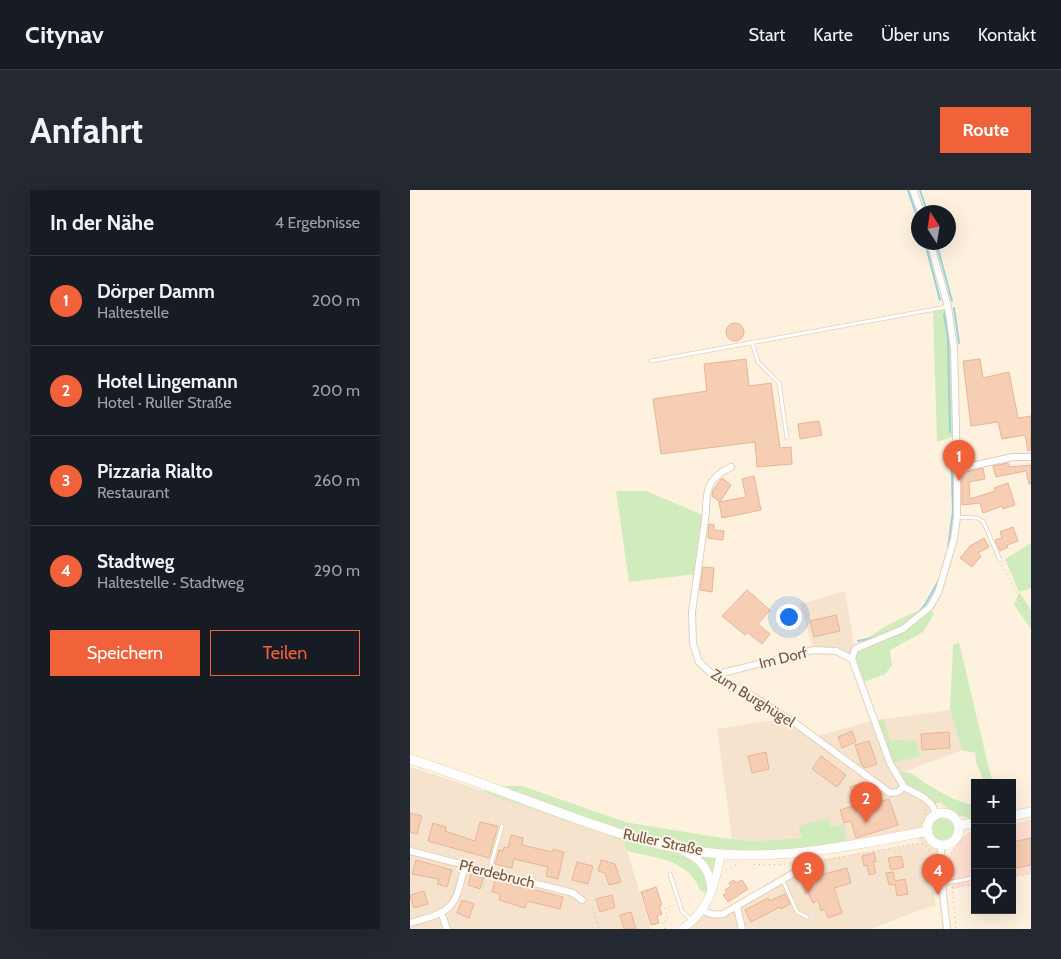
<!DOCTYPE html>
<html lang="de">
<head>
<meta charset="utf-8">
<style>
  body { margin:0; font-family:Cabin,sans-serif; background:#242831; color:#f1f3f6 }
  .controls { position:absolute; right:15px; bottom:15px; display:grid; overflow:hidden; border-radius:0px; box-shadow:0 5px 20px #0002 }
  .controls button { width:45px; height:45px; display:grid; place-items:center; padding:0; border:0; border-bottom:1px solid #363941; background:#171b24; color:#f1f3f6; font:25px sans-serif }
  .compass { position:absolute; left:501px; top:15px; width:45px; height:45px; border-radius:50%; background:#171b24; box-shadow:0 5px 20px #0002; rotate:348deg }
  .you { position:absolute; left:378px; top:426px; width:18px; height:18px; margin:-12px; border:4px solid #fff; border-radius:50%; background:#1a73e8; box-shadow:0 0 0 8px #1a73e833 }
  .badge { display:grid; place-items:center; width:32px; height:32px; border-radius:50%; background:#f2623a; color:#fff; font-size:16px; font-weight:700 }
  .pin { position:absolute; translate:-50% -41px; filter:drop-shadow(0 1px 2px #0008) }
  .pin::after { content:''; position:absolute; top:26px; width:18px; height:15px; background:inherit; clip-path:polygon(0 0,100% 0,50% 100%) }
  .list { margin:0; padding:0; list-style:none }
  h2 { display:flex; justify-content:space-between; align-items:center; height:65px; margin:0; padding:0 20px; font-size:21px }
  h2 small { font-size:16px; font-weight:400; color:#9ea1a6 }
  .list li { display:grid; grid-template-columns:32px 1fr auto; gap:15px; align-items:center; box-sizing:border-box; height:90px; padding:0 20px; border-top:1px solid #363941 }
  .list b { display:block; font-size:19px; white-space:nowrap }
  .list p { margin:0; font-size:16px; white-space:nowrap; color:#9ea1a6 }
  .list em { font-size:16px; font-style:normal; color:#9ea1a6 }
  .actions { display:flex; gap:10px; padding:15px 20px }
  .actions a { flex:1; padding:11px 0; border:1px solid #f2623a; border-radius:0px; text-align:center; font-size:18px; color:#f2623a }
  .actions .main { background:#f2623a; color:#fff }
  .icon { flex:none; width:28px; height:28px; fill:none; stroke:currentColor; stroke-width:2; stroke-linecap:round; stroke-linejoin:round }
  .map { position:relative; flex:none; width:621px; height:739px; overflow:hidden; border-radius:0px }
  header { display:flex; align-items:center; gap:30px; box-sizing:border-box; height:70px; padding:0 25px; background:#171b24; border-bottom:1px solid #363941 }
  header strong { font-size:24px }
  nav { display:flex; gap:28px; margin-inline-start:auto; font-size:18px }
  .intro { display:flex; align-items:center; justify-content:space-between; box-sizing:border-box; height:120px; padding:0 30px }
  h1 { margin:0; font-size:35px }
  .button { padding:12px 22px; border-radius:0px; background:#f2623a; color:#fff; font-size:18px; font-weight:700 }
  main { display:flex; gap:30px; padding:0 30px }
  aside { flex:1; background:#171b24; border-radius:0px; box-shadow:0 5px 20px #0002 }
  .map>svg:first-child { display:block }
</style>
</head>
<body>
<header>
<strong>Citynav</strong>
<nav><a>Start</a><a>Karte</a><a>Über uns</a><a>Kontakt</a></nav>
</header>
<div class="intro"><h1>Anfahrt</h1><a class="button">Route</a></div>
<main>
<aside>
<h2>In der Nähe<small>4 Ergebnisse</small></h2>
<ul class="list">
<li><span class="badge">1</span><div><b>Dörper Damm</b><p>Haltestelle</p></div><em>200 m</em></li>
<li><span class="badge">2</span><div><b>Hotel Lingemann</b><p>Hotel · Ruller Straße</p></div><em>200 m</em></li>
<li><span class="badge">3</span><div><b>Pizzaria Rialto</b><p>Restaurant</p></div><em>260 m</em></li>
<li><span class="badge">4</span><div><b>Stadtweg</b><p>Haltestelle · Stadtweg</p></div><em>290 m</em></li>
</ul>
<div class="actions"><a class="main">Speichern</a><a>Teilen</a></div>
</aside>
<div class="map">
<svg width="621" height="739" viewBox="0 0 621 739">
  <rect width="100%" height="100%" fill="#fef2df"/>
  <path fill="#f6e3cd" d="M435,401l10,58 -3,10 -8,-5 -30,-4 -14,-46z
    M540,520l12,40 -55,21h-5l30,34 3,11 -7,9v9l4,6 6,4 3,12 -14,1 9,49 -13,3 -52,20h-190l22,-19 12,5 105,-55 100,-17 -2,-9 -70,13 -17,-20 -3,-9 -30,8 4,12 -50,3 -20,-2 -15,-110 70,-11 27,19 61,-17 15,43 29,-6 -29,-16 -6,-22z
    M0,577l32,10 182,64 27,88h-241z"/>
  <path fill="#ffdfd2" d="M621,630v54l-19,3v-53z
    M561,642h4v52l-23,5 -2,-33 3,-7 10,-12z"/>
  <path fill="#d0ecbd" d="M538,117l6,41 2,88 -19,6 -4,-133z
    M206,301h30l59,25 -8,58 -68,8z
    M621,353v45l-12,4 12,18v19l-17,-24 5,-13 -14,-33z
    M520,417l4,7 -11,18 -33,18 2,15 -7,9 -24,9c-3,-8 -9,-19 -8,-26 3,-19 59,-46 77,-50z
    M549,452l30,127 4,14h-8l-9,-21 -1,-9 -13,-3 -12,-40 3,-65z
    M474,529l6,21 27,1 3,16 -30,6 -15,-43z
    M492,581c11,1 19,10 28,15 13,8 29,17 45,19v18h-5l-1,-5c-11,-2 -21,-8 -29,-16l-8,3 -28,-18 -5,-15z
    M79,596h33l103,36 97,16 30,3 50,-3 -4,-12 30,-8 3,9 13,-3 4,23 -127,7 -10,42 -11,-6c-12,-31 -44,-32 -73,-39l-3,-10 -141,-49z
    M522 639a11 11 0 1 1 22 0a11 11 0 1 1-22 0Z"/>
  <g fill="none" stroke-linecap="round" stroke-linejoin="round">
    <path stroke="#98d1db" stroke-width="2" d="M498,0l10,30
      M510,0l7,22
      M515,52l15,58
      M526,52l16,59
      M544,118l5,35
      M534,124l4,23 2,95
      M538,359l5,-38 -2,-67
      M509,422l6,-7 14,-25
      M448,451l19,-4"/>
  </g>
  <path fill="#f5ceb4" stroke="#e9b494" d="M316 142a9 9 0 1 1 18 0a9 9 0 1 1-18 0Z
    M336,169l3,27 22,-3 9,65 11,-1 1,17 -35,3 -2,-25 -94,12 -8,-55 54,-8 -3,-27z
    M570,169l3,19 26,-6 9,46 13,-2v34l-3,1 -3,-16 -23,4 -4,-17 -27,4 -8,-65z
    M409,231l3,14 -22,4 -2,-15z
    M598,273l2,4 21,-2v19h-2l-3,-13 -30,6 -3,-11z
    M573,278l2,11 -16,3 1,17 25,-8 -1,-3 14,-5 7,22 -12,4 -1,-3 -19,7 -3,-10 -18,2v-32z
    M344,286l7,34 -39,8 -3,-16 27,-5 -4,-18z
    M312,288l9,7 -11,17 -8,-6 1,-6z
    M299,334l5,1v5l10,1 -1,9 -15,-2z
    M603,337l5,14 -11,4 1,2 -8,4 -5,-11 7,-2 -2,-6z
    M574,348l5,9 -11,6 3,3 -9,11 -12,-9 10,-12z
    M293,377l11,1 -2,24 -12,-2z
    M337,400l23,20 -12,14 12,10 -8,10 -15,-12 -2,3 -23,-19z
    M426,425l4,16 -26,6 -4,-16z
    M442,541l4,11 -14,6 -4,-11z
    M539,542l1,16 -28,2 -1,-16z
    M459,551l8,23 -12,4 -3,-2 -7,-21z
    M356,562l3,17 -17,4 -4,-17z
    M411,566l25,19 -9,12 -25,-18z
    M454,592l3,9 4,-1 4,13 14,-4 9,26 -42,13 -5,-17 -7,2 -4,-13 16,-5 -6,-18z
    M0,623l12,3 -5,18 -7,-2z
    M70,632l18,4 -9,32 -61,-17 5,-18 13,4 -1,4 30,10z
    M101,645l12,3 -1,7 30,7 1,-3 11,3 -6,27 -12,-3 2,-9 -34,-8 -2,9 -17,-4 4,-14 4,1 1,-4 4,1z
    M621,648v27l-19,4v-27z
    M464,663l2,9h-3l3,11 -7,2 -2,-10 -3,1 -2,-10z
    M491,666l3,11 -13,3 -3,-12z
    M6,670l36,10 -5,17 -10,-3 2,-5 -27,-5z
    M191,670l14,4 6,18 -12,3 -4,-12 -7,-2z
    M167,672l16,4 -5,18 -16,-4z
    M437,678l4,15 -17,5 8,25 -14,5 -3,-9 -4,2 -3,-11 -5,3 -5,-10 -2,1 -4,-9 15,-9z
    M483,682l2,9 10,-2 3,15 -11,2 -2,-12 -6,1 -3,-12z
    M61,684l13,4 -4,11 -12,-4z
    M85,690l68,17 -3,12 -33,-8 -2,7 -26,-8 1,-6 -8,-2z
    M324,690l2,3 6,-3 6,9 -20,13 -5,-7 4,-2 -2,-3 6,-4 -2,-3z
    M246,697l6,18 -3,1 3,8 -5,2 2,7 -8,2 -10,-33z
    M14,701l4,13 -14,4 -4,-13z
    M375,704l5,10 -9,5 -1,-2 -29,15 -6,-12 23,-12 1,3z
    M202,705l3,12 -15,5 -4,-13z
    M52,710l12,4 -5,14 -12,-5z
    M221,722l5,17h-12l-4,-14z"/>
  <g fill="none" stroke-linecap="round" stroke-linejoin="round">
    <defs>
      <path id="service" d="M342,152l6,20 21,21 8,55
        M241,171l296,-54
        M547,327l20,1 6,3 17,39
        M79,681l13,-45
        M260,684l12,37 9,9
        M372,689l15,33 10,5
        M532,694l31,-6"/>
      <path id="minor" d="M503,0l8,22
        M520,52l18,65 6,41 3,121v48l-3,22 -16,54 -8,14 -27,22 -48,20 -3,10 38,104 14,24 19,10 9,8 5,10
        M321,277c-23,11 -25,22 -25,46l-14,99 1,32 6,18 14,13 38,20 44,28 95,70 8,-1 6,-5
        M547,279l56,-12h18
        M304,485l100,-25 22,1 16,8
        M531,655l1,39 5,45
        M0,661l163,42 9,7
        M327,717l5,22
        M293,720c7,5 12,5 20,4l76,-44
        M31,722l6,17
        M0,733c12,-4 31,-7 40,-17 9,-9 11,-28 15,-40"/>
      <path id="tertiary" d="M273,661c17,8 27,17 28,38
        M272,739c27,-18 33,-45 39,-75"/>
      <path id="secondary" d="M0,569c41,13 81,28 121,43 62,23 124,47 190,52 70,5 139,-10 207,-23
        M517 639a16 16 0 1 1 32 0a16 16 0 1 1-32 0Z
        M602,626l19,-4
        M549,635l16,-2"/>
    </defs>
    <use href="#service" stroke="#e4cfbd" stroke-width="4.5"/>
    <use href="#minor" stroke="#e4cfbd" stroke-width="8"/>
    <use href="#tertiary" stroke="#e4cfbd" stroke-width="9"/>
    <use href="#secondary" stroke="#ead0ba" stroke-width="10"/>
    <path stroke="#dab198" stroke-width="1" stroke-dasharray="1 4" stroke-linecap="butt" d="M592,375l24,45
      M528,612l8,7 16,7
      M512,634l4,-8 -2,-7 2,-1
      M262,666l8,2
      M521,666l4,33
      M538,666h2c5,-11 12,-17 21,-24
      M540,667l1,19
      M339,674c56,4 115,-12 171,-21l6,2 5,10h3
      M395,677l12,-6
      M316,680l14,-7
      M602,687l19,-3
      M542,697l4,42
      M543,698l22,-4
      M179,714l3,2 7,23
      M255,739l-2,-8 5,-1 -3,-12 8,-3"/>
    <use href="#service" stroke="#fff" stroke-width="3"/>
    <use href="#minor" stroke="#fff" stroke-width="6"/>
    <use href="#tertiary" stroke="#fff" stroke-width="8"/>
    <use href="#secondary" stroke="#fff" stroke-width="9"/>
  </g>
  <g text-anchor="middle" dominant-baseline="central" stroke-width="4" stroke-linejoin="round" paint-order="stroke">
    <g font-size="15" fill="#765645" stroke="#fff5e7">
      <text transform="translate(373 468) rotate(-14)">Im Dorf</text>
      <text transform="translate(343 508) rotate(32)">Zum Burghügel</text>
      <text transform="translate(253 652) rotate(12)">Ruller Straße</text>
      <text transform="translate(87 684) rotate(14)">Pferdebruch</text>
    </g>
  </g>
</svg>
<div class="controls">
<button>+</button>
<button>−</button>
<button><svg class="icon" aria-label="locate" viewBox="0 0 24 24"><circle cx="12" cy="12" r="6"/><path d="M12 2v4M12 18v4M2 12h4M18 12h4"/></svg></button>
</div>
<svg class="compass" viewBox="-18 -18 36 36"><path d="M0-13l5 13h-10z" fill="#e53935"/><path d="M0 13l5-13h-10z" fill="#9ea1a6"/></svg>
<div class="you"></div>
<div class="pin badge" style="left:549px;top:291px">1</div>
<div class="pin badge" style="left:456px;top:633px">2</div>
<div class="pin badge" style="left:398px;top:703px">3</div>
<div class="pin badge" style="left:528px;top:705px">4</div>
</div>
</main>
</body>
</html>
